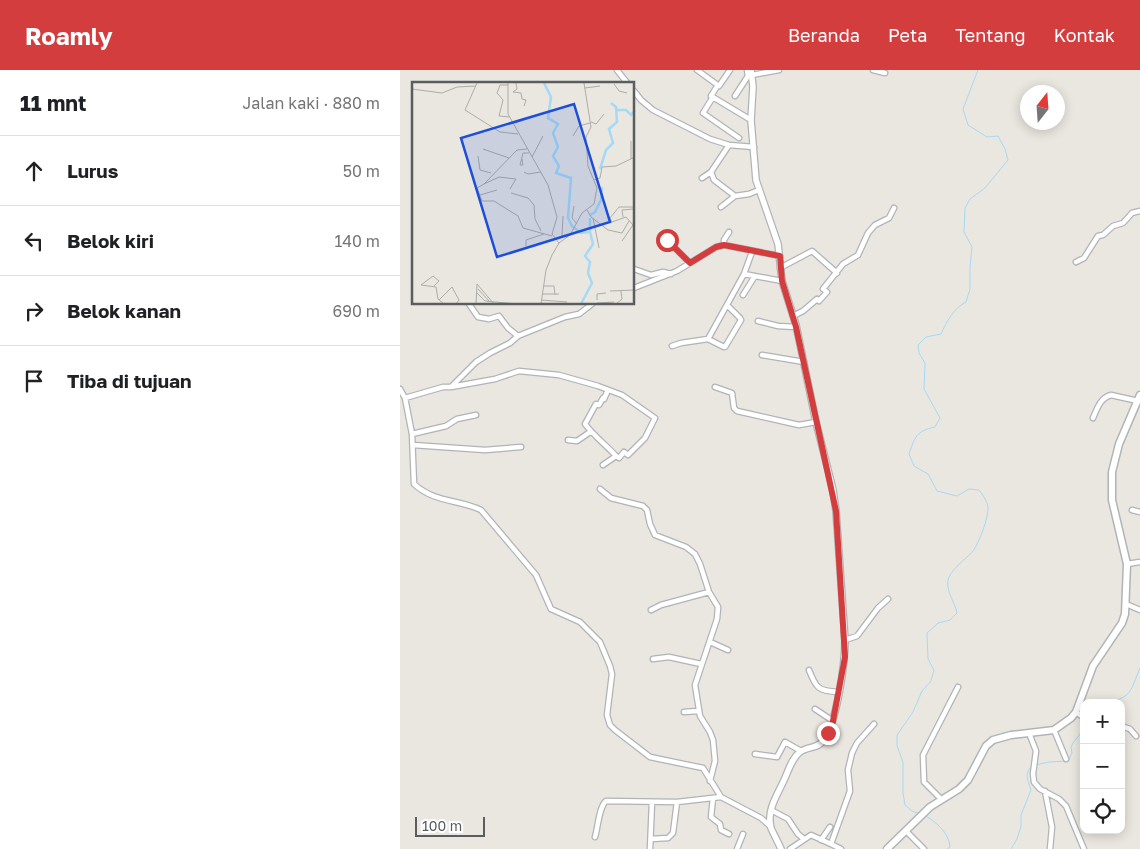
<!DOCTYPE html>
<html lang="id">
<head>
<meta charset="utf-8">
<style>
  body { margin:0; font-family:"Golos Text",sans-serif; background:#f2f2f2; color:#202124 }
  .controls { position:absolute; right:15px; bottom:15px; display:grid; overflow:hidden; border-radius:10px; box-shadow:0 2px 12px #0003 }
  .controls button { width:45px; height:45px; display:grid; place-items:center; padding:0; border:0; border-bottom:1px solid #e0e0e0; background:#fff; color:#202124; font:25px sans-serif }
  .compass { position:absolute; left:620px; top:15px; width:45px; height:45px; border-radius:50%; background:#fff; box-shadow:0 2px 12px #0003; rotate:17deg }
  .scale { position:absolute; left:15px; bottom:12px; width:70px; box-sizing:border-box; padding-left:5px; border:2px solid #595d60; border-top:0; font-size:14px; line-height:18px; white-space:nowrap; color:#595d60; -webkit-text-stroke:4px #fff; paint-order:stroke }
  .stop { position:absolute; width:15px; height:15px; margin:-11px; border:4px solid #d43d3e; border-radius:50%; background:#fff }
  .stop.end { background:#d43d3e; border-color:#fff; box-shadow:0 1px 5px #0008 }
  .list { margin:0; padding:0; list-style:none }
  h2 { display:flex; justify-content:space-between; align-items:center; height:65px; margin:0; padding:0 20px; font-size:21px }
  h2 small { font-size:16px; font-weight:400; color:#757577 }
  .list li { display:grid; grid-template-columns:32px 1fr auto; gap:15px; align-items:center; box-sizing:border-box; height:70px; padding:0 20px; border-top:1px solid #e0e0e0 }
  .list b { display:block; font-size:19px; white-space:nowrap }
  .list em { font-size:16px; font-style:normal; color:#757577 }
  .icon { flex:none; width:28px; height:28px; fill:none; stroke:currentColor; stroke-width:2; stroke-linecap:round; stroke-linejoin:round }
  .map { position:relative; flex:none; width:740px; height:779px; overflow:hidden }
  header { display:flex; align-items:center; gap:30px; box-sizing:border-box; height:70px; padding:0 25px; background:#d43d3e; color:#fff }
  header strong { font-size:24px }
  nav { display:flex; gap:28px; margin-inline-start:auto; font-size:18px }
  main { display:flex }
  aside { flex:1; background:#fff }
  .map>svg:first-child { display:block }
</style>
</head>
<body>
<header>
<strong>Roamly</strong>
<nav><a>Beranda</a><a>Peta</a><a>Tentang</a><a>Kontak</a></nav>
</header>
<main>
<aside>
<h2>11 mnt<small>Jalan kaki · 880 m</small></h2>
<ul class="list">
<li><svg class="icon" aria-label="ahead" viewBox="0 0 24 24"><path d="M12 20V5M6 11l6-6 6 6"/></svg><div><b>Lurus</b></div><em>50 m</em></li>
<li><svg class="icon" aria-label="left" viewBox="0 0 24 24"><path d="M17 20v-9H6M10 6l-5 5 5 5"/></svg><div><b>Belok kiri</b></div><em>140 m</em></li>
<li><svg class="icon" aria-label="right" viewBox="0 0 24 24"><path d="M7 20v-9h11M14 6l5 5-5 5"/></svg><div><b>Belok kanan</b></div><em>690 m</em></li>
<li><svg class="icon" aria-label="arrive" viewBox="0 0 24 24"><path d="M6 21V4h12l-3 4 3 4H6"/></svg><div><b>Tiba di tujuan</b></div></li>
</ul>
</aside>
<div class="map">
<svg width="740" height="779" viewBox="0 0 740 779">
  <rect width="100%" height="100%" fill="#eae7e0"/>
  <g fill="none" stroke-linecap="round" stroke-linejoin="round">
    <path stroke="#a6d9f4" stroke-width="1" d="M706,633c27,-6 24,-12 34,-35
      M635,695l14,-3 19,-1 4,-8 -1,-6 2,-4 11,-14
      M520,744l-8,-3 -7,-6 -2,-12v-31l-6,-16v-11l16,-23 9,-21 9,-10 3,-11 -6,-11 -1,-26 11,-10 12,-3 7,-7c-2,-11 -13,-24 -8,-36 5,-10 17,-18 24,-26 6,-8 16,-34 15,-44 -1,-6 -5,-12 -9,-17l-10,-1 -12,7 -20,-5 -9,-17 -14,-8 -5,-12c6,-17 7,-23 26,-27l5,-9 -16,-29 1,-26 -6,-10 -1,-8 8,-8 15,-3c6,-13 12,-25 25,-32l4,-13v-22l2,-20 -8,-15 1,-24 5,-9 15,-11 23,-28 -3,-11 -7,-13 -11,1 -19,-12 -5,-16 15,-39
      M526,746c11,7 23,17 24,31l-3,2
      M611,779l6,-10 4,-13v-11l10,-25c-3,-9 -7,-16 0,-23"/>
    <defs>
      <path id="minor" d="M217,0l11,14
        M297,0l22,16 11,-16
        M473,0l12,3
        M352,5l27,-5
        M316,18l-5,8 40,24
        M234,21l7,9 12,10 57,29 19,6 25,2
        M335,26l13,-20 -1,-6
        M313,27l-10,16 36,25
        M329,75l-18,27 3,8 21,16
        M302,108l9,-6
        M321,137l14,-11 14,-2 10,-4
        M267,170l23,23
        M324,175v-5l5,-8
        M676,192l8,-4 14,-22 5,-1 10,-9 10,-3 9,-10 8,-2
        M380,198l32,-17 25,22
        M234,199l17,6 12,-3 8,2
        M344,204l8,-22
        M234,218l43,-17 39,-24 8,-2 56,11
        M343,225l12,-19
        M69,234l9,13 11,2 10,-3 9,12 10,8
        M327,235l13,13 1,2 -16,27h-1l-16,-8 36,-65 38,7
        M393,246l10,-5 14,-12 2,2 8,-9 -4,-3 20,-25 15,-9 10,-22 7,-8 14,-7 5,-10
        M358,251l20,5 18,1
        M272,276l9,-3 27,-4
        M362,285l42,7
        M51,317l44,-8 24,-8 40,4 39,11 24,9 33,23 -10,20 -17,17 -4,-3 -5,6 -3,-2 -13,9
        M315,317l17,6 2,15 3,3 62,14 17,-3
        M0,319l5,9 38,-11h8l25,-25 14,-9 20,-10 8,-7 47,-19 14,-3 13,-10
        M208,320l-4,9 -1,-1 -4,7 -3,-1 -11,20c9,12 21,21 31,32
        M5,328l7,36 2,50c21,19 44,15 67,26l55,65 15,34 29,13 20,20 10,24 2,8 -5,41 3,10 5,5 35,27 53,11 18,29 40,21 9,8
        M693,348c4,-9 7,-20 18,-23l27,6
        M12,364l34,-8 11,-7 19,-4
        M168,370l9,1 13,-9
        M13,375l72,5 36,-3
        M200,419l11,9 32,8 4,4 3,14 5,11 31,12 9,7 5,10 9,28 9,15 -1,12 -22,66 5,31 10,16 3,8 2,21 -5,20
        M732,440l8,2
        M727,494l13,-2
        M726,534l14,6
        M251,540l10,-5 48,-13
        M445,570l12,-4 21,-28 10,-9
        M310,572l18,8
        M253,589l16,-2 32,7
        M409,600c7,18 9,21 29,22
        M415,639l18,12
        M284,642l14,-1
        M676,642l8,6
        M721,656l9,3 6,7
        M654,660l12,29
        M629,663l7,18 -3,23 1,8 6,7 19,10 7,7 18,43
        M355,684l22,3 8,-15 16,9
        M645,721l7,36 -2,22
        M313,728l-2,19 9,7 1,6 8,4
        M541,729l-17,-17 -1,-27 35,-68
        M371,740l17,9 10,15 6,5
        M506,761l18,18
        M195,767c3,-10 4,-30 11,-36l71,1 44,-5
        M251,769l17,-1 5,-5 4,-31
        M421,770l9,-13
        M250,779l2,-47
        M337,779l6,-15
        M390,779l21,-14 20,9
        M441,779l-10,-5 19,-53 -2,-21 4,-17 5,-10 17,-19"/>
      <path id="tertiary" d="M351,0l2,17 -2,33 5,60 22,64 4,37 14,44 20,97 17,68 3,21 9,129c0,24 -8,81 -21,100 -6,9 -16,6 -24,12 -8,6 -11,17 -15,26 -7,16 -19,32 -14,50 3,7 7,14 10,21"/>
      <path id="secondary" d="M487,779l43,-42 29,-18 9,-9 18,-34 7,-6 18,-5 43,-5 17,-12 5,-6 17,-46 29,-43 3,-9 2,-50 -15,-64v-28l7,-28 21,-49"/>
    </defs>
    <use href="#minor" stroke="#b1b3b7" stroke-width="7"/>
    <use href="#tertiary" stroke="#b1b3b7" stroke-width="8"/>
    <use href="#secondary" stroke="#b0b4b7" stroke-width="9"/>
    <use href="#minor" stroke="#fff" stroke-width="4.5"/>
    <use href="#tertiary" stroke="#fff" stroke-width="5.5"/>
    <use href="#secondary" stroke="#fff" stroke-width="6"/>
  </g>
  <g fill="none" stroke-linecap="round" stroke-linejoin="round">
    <path stroke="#d43d3e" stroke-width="6" d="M267,170l23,23 26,-16 8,-2 56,11 2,25 14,46 40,184 9,146 -12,64 -5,12"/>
  </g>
  <g transform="translate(12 12)">
    <rect width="222" height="222" fill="#eae7e0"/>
    <path fill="none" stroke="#a6d9f4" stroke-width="2.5" d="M132,1l7,14 -3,21 10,6 -5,9 5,14 -5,9 6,10 -3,7 15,5 -3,40 4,8 9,7 9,-1v-14M205,28h9l5,5 4,-5M188,87l6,-19 7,-7 -4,-14 8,-7 -1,-15 -5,-4M178,133l5,-3 6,-12 1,-13M169,222l11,-21 -4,-10 2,-11 -5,-6 8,-12 -3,-12"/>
    <path fill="none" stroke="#acaca9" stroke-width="1" d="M65,1l-12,27 35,22 18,2M96,1v31l40,71 9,32 -5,17 7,9M104,1l1,6 -4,3 8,1 1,6 4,1 -2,6M202,2l5,7 8,2M96,3h-8l-3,8 6,7 -4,16 11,1M173,6l15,-2M0,7l30,4 15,-6 19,-1M179,40l5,2 8,-10M103,41l20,-7M161,54l6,-10 11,-3M71,67l26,9M66,74l2,14 11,3M120,75l11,-21M110,77l1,6h-3l3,-12h6M219,77v-18M112,90l4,2 13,-2M182,98l6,-2 2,-11 14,-1 19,-9M72,102l15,-7 17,2 -6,10M63,103l2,3 7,-4 33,-34 10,-1M65,106l5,13h12l24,15 5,12 29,8M99,111l17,5 6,7 1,14 6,12M68,113l17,-5M162,124l-2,12 5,6M175,128l4,7 17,13 14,3 7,-12M151,134l-1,20 6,1M211,135l-1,-7 12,-1M181,136l6,30M210,159l11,-16 -7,-8 -14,5 -2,-4 9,-11h16M114,164v-6l18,-6M22,204l5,-5 -6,-5 -12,9 15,2 2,12 6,5M132,204h10l1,9M40,205l7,13 -3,4M66,207l11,12M198,209l25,-1M65,211l8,8 32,3M130,212h17M27,218l13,-13M129,218l26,2M185,218v-6l9,-1M185,221l17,-1M64,222l1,-20 17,20M129,222l5,-34 6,-15 7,-12 11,-8 12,-22 12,-9 3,-16 -9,-22 -2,-29 5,-10 -7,-44M204,222l6,-5 -1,-8"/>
    <path fill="#1d4ed8" fill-opacity="0.15" stroke="#1d4ed8" stroke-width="2.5" d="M162,22l36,118 -113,35 -36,-119z"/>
    <rect width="222" height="222" fill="none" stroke="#595d60" stroke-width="2.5"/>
  </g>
</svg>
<div class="controls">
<button>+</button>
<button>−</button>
<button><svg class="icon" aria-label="locate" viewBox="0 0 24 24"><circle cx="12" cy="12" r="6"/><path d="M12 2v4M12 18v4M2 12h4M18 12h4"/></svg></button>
</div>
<svg class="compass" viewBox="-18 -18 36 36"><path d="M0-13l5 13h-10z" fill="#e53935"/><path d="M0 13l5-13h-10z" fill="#757577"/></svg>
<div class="scale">100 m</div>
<div class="stop" style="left:267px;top:170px"></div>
<div class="stop end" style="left:428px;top:663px"></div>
</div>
</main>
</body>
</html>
